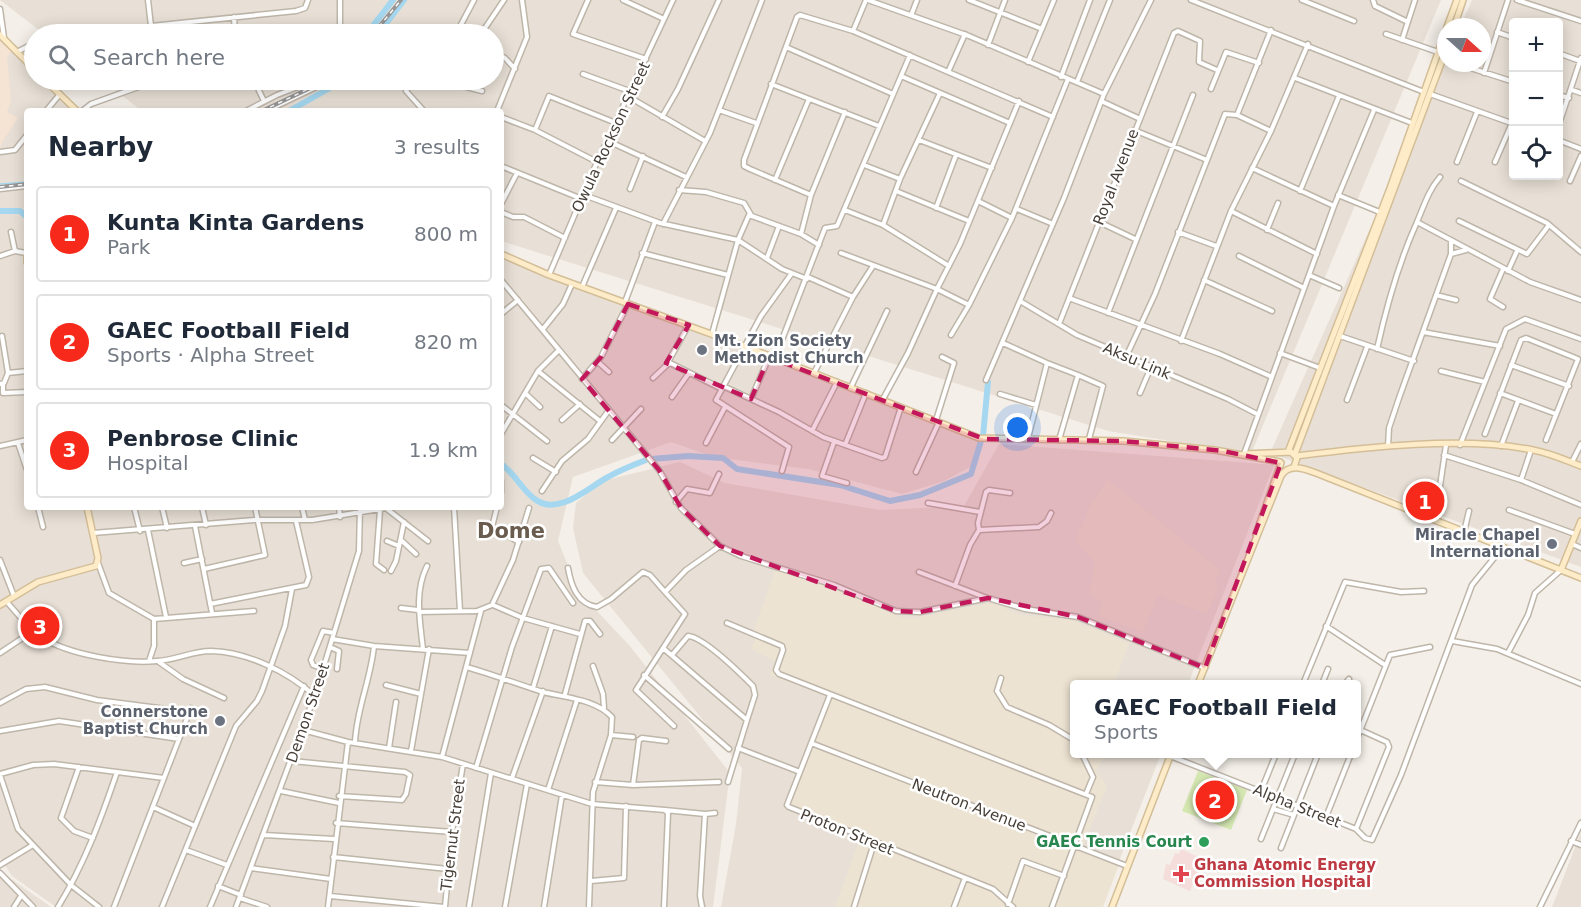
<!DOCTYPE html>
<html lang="en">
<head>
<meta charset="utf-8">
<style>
  body { margin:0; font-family:"DejaVu Sans",sans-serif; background:#f2f2f3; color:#1f2937 }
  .controls { position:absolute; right:18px; top:18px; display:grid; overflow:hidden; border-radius:6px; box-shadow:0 3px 15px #0003 }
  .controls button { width:54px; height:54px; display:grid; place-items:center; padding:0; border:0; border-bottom:2px solid #e0e1e3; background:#fff; color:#1f2937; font:30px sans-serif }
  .compass { position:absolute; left:1437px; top:18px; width:54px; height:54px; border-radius:50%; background:#fff; box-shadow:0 3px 15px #0003; rotate:111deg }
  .you { position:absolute; left:1018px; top:428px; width:21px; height:21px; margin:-15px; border:4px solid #fff; border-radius:50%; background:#1a73e8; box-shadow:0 0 0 9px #1a73e833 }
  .badge { display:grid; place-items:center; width:39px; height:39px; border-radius:50%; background:#f7291b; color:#fff; font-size:20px; font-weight:700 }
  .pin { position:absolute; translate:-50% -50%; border:3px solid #fff; box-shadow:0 2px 6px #0006 }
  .popup { position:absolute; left:1070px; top:680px; width:291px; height:78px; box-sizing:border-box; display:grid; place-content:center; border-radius:6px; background:#fff; filter:drop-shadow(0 2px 4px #0005); font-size:20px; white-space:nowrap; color:#747a83 }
  .popup b { font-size:22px; color:#1f2937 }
  .popup::after { content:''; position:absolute; left:50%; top:100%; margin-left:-12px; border:12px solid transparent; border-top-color:#fff }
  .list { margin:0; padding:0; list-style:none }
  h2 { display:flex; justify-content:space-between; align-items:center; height:78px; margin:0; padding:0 24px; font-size:26px }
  h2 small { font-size:20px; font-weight:400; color:#747a83 }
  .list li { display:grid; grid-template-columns:39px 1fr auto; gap:18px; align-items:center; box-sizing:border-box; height:96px; margin:0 12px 12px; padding:0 12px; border:2px solid #e0e1e3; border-radius:6px }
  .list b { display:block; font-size:22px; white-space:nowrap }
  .list p { margin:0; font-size:20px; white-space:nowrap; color:#747a83 }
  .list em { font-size:20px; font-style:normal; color:#747a83 }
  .icon { flex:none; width:33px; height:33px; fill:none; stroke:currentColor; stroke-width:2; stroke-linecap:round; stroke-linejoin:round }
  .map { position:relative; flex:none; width:1581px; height:907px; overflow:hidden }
  .search { position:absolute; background:#fff; box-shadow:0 3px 15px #0003; left:24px; top:24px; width:480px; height:66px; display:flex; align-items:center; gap:15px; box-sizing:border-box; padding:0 21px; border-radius:33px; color:#747a83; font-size:22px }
  .panel { position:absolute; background:#fff; box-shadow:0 3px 15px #0003; left:24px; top:108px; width:480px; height:402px; border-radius:6px }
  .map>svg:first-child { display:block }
</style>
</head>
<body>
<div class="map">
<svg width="1581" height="907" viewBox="0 0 1581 907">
  <rect width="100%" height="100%" fill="#f4efe8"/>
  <path fill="#e8e0d6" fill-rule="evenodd" d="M0,0h1441l-190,454 -143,-23 -607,-190v-130h-359l-40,-31h392v-46h-450z
    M1472,0h109v567l-311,-114 176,-395v5h36v-36h-22zM1514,22h44v154h-44z
    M0,34l34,38v8h7l32,31h-46v396h474v-255l121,53 357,133 -3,26 -32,17 -42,13 -94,-25 -94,-12 -43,-15 -98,35 -15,64 21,51 50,53 101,128 -17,134h-657l-44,-31 -12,-18z
    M999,444l275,21 -86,219h-114v70h87l-60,153h-380l15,-83 6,-56 -159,-195 -10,-45 3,-25 26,-22 78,-19 45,21 155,27 84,-4z
    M1581,832v75h-29z
    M0,871l51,36h-51z"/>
  <path fill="#f5e4d3" d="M0,40l11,11 -4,7 4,42 -4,12 11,6 -16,24 -2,8z"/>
  <path fill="#ede3d2" d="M1108,480l112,90 -6,15 4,2 -11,27 -49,-19 -15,37 -45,-17 5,-13 -14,-7 6,-31 -19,-24 15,-36z
    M775,570l57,17 68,30 11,2 80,-16 30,12 49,5 59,23 -15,41h-40v70h32l-11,17 12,15 -25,61 38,15 -17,45h-268l26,-71 -67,-27 -6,-5 39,-107 -57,-22 5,-14 -24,-12 5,-11 -4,-2z"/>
  <path fill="#f4dddb" d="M1181,849l22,10 -13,32 -27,-12 3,-15 4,1 5,-12 4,1z"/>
  <path fill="#d4e7b1" d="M1198,771l49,19 -16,40 -49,-19z"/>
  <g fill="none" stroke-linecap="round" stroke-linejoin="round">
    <path stroke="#a5d8f0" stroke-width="1.5" d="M0,184l27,-2"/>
    <path stroke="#a5d8f0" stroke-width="6" d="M370,34l2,-7 21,-27
      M378,34l26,-34
      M289,111l55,-31
      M0,211h20l7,6
      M983,436l5,-54
      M651,459l37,-3 35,2 14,11 103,16 50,16 30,-6 51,-21 10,-33
      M501,464c15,10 21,27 35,36 23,16 53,-13 72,-23 12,-7 25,-12 38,-17"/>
    <defs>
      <path id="street" d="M148,0l3,26
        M588,0l-15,34 73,25
        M623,0l41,19
        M868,0l101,36 135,58 47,-94
        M969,0l73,29
        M1191,0l233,92
        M1302,0l52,21
        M1373,0l2,6 33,16
        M1517,0l64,21
        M0,9l4,29
        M912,13l5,-13
        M234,17l1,17
        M151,26l145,-15 9,-3 3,-8
        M853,31l13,-31
        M1497,32l17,6
        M111,34l40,-2
        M340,34v-34
        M456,34l18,-34
        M481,34l23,-34
        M1386,34l52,18
        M1402,40l13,-40
        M988,45l17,-45
        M786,47l107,47
        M17,52l17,-9
        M494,52l11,6 10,11
        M1558,53l22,8
        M1028,62l26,-62
        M1455,63l59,19
        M494,66l5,-11
        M949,70l16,-36
        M1484,73l24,-73
        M583,74l49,18
        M901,76l109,47
        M1061,77l29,-77
        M1295,78l117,45
        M254,80l10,21
        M413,80l-7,11 18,20
        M456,80l-1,4 27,7
        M1077,82l33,-82
        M771,84l108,42
        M1211,89l15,-37 33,11
        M1572,90l9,3
        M1430,94l84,30
        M1558,95l11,3
        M629,97l76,44
        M1101,101l37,17
        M719,110l37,13
        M46,111l14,-17
        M82,111l9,-7 67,-24
        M246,111l31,-16 39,-15
        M266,111l65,-31
        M497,111l30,-74 -5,-37
        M1237,115l34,-85
        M501,117l34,13 62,32
        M662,117l16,-28 41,-89
        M1558,127l23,-69
        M535,130l14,-34 67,27
        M1134,130l73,30
        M919,140l73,28
        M1558,140l23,9
        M608,141l78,36
        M0,152l15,-2 12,-15
        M1457,162l20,-50
        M1495,162l17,-39
        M864,165l36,14
        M501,166l81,33
        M1252,168l82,38
        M775,180l34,-81
        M1461,181l86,42 34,29
        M1570,181l11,-25
        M0,189l27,-3
        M630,189l13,-33
        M679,190l27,2 38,11 7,12
        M896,191l73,30
        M1300,191l39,-95
        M584,195l76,28 78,17 44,29 25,10
        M811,195l-61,-26 -6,-3v-6l53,-143 3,-2 53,16 200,86
        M1338,195l44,18
        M978,201l34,17
        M501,204l16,-31
        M936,208l20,-53
        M1017,209l36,15
        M845,210l38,15 66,41
        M1231,211l86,43
        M501,212l12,5h11l41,21
        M1459,221l68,33 22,-29
        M1099,222l36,17
        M1417,222l113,60 51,18
        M663,224l47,-91 52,-133
        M883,225l17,-46 40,-86
        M1267,230l11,-27
        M11,232l4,19
        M1178,232l38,14
        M801,234l10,-39 34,-83
        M642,253l86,22
        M841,253l96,36 23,-45 59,-143
        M1451,254v-13
        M0,256l15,-5 11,2
        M1239,256l65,32
        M767,258l12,-32
        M1508,271l9,-20
        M549,275l48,-113 76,-162
        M1309,275l30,13
        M808,277l45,20
        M501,280l158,190 22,38 39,38 21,10 93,29 62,26 24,1 68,-14 37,11 53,8 127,51
        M1204,280l68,31
        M582,287l34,-79
        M1436,295l20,5
        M1069,298l151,56 52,23
        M1020,301l57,34 151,64 29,15
        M625,302l30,-80
        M1503,307l-13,-8 13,-30
        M1108,313l85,-218
        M501,314l17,-14
        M1059,324l115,-291 4,-2 22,10 -1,21 18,8
        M688,326l-20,36 54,27
        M543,329l20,-25 9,-20
        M1423,332l77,14
        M712,334l26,-94 11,-25 52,19 18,11
        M951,335l18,-30
        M1340,336l74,25
        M1181,341l50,-130 40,-80 37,-87
        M1003,343l44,20 -19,75
        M1377,349c10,-45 21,-85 40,-127 7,-16 11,-31 23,-45
        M1280,353l40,15
        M1126,357l29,-63 70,-180 12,1 34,16
        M775,358l50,-130 12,-2 73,-171
        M598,362l11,10
        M1047,363l31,12 -19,65
        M1511,365l58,21
        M538,371l62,50
        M1441,371l44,11
        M8,373l19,-2
        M814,373l39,-76 20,-31
        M1078,375l25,11 -14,53
        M653,378l16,-15
        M582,379l19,-22 27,-53
        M986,380l78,-182 40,-104
        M0,384l4,-1 4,-10 -6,-37
        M3,384v9l24,-1
        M723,386l56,26 44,25 59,21 3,-1 16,-50
        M851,387l36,-76
        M525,393l15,14
        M1140,393l11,-26
        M1500,393l56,21
        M1000,394l36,11
        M672,397l17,-24
        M751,399l18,-42
        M883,399l25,-46 29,-64 32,16 43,-87 56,-139
        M1347,400l20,-53
        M501,405l46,36
        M562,420l18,-16
        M936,420l18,-57 -12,-6
        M812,431l25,-49
        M501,434l37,-63 21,-21
        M1485,434l36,-94 5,-2 52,21 -32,81
        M612,440l29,-31
        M834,442l-12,34 25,7
        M18,443l9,27
        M706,443l19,-36
        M845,445l21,-52
        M1460,445l46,-116 19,-10 56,20
        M0,446l27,-6
        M1388,446l1,-18 10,-30 52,-144 15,-4
        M1501,446l17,-45
        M1244,454l90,-248 40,-96
        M1444,455l77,25 60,25
        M533,458l23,14
        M1572,462l9,-18
        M782,471l7,-24 -73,-47 45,-84 31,-43
        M916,472l23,-50
        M1521,480l10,-30
        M501,481v11
        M542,491l20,-30 26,-22 21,-29
        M676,502l11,-13 23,4 9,-19
        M928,503l52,9
        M38,507l5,20
        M134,507l6,24
        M162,507l5,21
        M202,507l4,18
        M302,507l3,13
        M339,507l1,10
        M454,507l6,104
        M497,507l-5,20 27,15
        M387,509l41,32
        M380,510l-4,54 8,6
        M1509,510l66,24
        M1435,520l11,-75
        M195,526l17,87
        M148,530l18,87
        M979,530l-1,-7 8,-31 3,-2 21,3
        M1464,532l5,-21
        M93,533l161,-13h58l80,-13
        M401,540l15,14
        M387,541l12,5
        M1572,544l9,4
        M0,560l14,36
        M98,563l11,30 45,26 100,-8
        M184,563l18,-4
        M568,568c3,17 9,36 29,39l14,-8 32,-27 7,3 15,17 21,-22 34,-24
        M204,569l61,-14 -10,-48
        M391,571l5,-10 8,-39
        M919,572l68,26
        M955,586l15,-41 9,-15 60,-3 8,-6 4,-8
        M665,592l20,22 -49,76 38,36
        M6,601c11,12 22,27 35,36 28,18 84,27 116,24 19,-1 35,-10 54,-10 37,1 77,21 104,45
        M210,604l96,-19 3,-8 -13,-56
        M493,605l30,13 57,16
        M401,608l17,2
        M419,612l58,-1 15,-6 21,-45 16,-52
        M727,623l55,23 1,4 -7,20 3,4 313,123 -40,110
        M1326,626l59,39
        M332,639l42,7 96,7
        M1452,641l45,8 84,35
        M330,647l9,4 -2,18
        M663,648l84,72 -19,62
        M423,649c-3,-28 -9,-57 4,-83
        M0,653l33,-22
        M1508,653l20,-38 7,-22 26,-23
        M672,655l16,-19c16,1 53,38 65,50l2,9 -8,25
        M149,661l5,-15v-27
        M159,662l24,17 41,19
        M593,666l10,28 1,14
        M466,667c26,7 51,17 77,25 24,6 52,7 69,25l-1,18 -18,57 -4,115
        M323,669l-10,-4 -2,-5 12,-29 11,2
        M644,675l85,74
        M1001,678l-4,13 10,16 42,18 25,15
        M1303,684l42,-102 56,10 23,-1
        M1322,684l6,-15
        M1345,684l4,-5
        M386,685l35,9
        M533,688l19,-62
        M565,694l20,-73h5l10,13
        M830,695l-43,110 2,2 204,82 20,18
        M0,703l26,-14 19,-2 52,13 77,10
        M1356,728l31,14 2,5 -33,82
        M303,730l45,12 94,15 150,47 73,6 3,3 -4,94
        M0,731l59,-10 120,18
        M611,735l22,2
        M1356,741l34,-86 40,-8
        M355,743c1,-33 16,-64 19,-97
        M811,743l316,123
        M389,748l7,-46
        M738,748l62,24
        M411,751l18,-102
        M1082,754l11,23 -7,17
        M1170,756l156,61 30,12 9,9 7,2 29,-65 71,-190 31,-38
        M442,757l39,-146
        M292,761l113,11 5,3 -4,19 -4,6 -63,-4
        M79,767l-18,51 13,13 19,7
        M476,768l36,-121 29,-78 8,-1 24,35
        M0,774l33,-9 21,-1 110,14
        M0,775l18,54 53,56 28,22
        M512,778l31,-87
        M595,782l38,3 86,-3
        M633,785l6,-45 3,-2 24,3
        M548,790l29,-90
        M281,791l58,12
        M1261,791l15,-37
        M153,807l42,19
        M1273,809l21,6
        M665,810l40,4 -5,82 2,11
        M705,814l10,-1
        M1326,817l25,-63
        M336,823l116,9
        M264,835l70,4
        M1261,839l34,-85
        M1571,841l10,4
        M1281,848l37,-94
        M186,850l41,15
        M333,857l115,12
        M0,865l33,-20
        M251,868l80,11
        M0,873l33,34
        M591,881l33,-3 2,-72
        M218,886l23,9
        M330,896l114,11
        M240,898l27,9
        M1008,904l15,-43 41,15
        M14,907l7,-11
        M58,907c26,-42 43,-88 59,-135
        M114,907l77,-199
        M162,907l74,-181 21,-25 5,-10 23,-65 7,-37
        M210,907l94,-221
        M236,907l80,-215 43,-141 1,-44
        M328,907l20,-165
        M445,907l7,-75 11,-68
        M469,907l22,-134
        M505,907l22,-123
        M544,907l18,-112
        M854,907l20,-64
        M954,907l11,-29
        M1540,907l41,-84"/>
      <path id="secondary" d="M1447,27l10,-27
        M1454,27l9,-27
        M0,35l34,34
        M45,80l32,31
        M27,252v10
        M501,254l48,21 195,71 235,92 144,3 92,9 65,12
        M1288,452l101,-261 57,-161
        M1244,454l47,-2 6,6 -3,9
        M1295,454l151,-404
        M1296,456c72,-9 167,-20 237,-6 17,3 32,10 48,16
        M1256,534l25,-71
        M1561,570l20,-49
        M0,605l38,-23 58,-16 2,-8 -11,-51
        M1198,684l83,-208c8,-13 22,-8 35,-3l265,105
        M1112,907l59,-153"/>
    </defs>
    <use href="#street" stroke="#bfb6aa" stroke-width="7"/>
    <use href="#secondary" stroke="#d3be98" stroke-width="8"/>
    <use href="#street" stroke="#fff" stroke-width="4"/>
    <use href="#secondary" stroke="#feecc8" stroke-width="5"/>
    <defs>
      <path id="rail" d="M373,34l28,-34
        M262,111l65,-31
        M0,187l27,-3"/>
    </defs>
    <use href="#rail" stroke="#979797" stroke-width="4"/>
    <use href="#rail" stroke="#fff" stroke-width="1.5" stroke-dasharray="4.5" stroke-linecap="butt"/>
  </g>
  <path fill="#c2185b" fill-opacity="0.2" stroke="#c2185b" stroke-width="4.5" stroke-dasharray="12 8" stroke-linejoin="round" d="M628,304l61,21 -23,38 85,36 18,-42 215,82 139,2 100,10 58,12 -76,205 -127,-51 -90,-19 -68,14 -24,-1 -176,-65 -39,-38 -22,-38 -77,-91 19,-22z"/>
  <g fill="#6b7280" stroke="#fff" stroke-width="2">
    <circle cx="702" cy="350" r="6"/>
    <circle cx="1552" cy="544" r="6"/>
    <circle cx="220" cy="721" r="6"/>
  </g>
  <circle fill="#2e9e5b" stroke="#fff" stroke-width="2" cx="1204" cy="842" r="6"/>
  <path fill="#e0444e" stroke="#fff" stroke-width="2" d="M1178 865h6v6h6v6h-6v6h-6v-6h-6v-6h6z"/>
  <g text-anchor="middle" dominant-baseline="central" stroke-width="5" stroke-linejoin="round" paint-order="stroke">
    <g font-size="15" fill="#473f37" stroke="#fff">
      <text transform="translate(611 137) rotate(-65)">Owula Rockson Street</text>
      <text transform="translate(1116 177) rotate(-69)">Royal Avenue</text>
      <text transform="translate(1137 361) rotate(23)">Aksu Link</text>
      <text transform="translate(308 713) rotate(-71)">Demon Street</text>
      <text transform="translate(969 805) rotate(21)">Neutron Avenue</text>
      <text transform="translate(1297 806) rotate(22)">Alpha Street</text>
      <text transform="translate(847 832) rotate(22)">Proton Street</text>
      <text transform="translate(453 835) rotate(-83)">Tigernut Street</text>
    </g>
    <g font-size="15" font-weight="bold" fill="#5b616d" stroke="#fff" text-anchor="end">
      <text x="714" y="341" text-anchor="start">Mt. Zion Society<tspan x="714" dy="17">Methodist Church</tspan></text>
      <text x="1540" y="535">Miracle Chapel<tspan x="1540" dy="17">International</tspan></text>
      <text x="208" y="712">Connerstone<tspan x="208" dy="17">Baptist Church</tspan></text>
    </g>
    <g font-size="15" font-weight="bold" fill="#27864d" stroke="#fff" text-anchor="end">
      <text x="1192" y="842">GAEC Tennis Court</text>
    </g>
    <g font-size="15" font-weight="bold" fill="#be3a42" stroke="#fff" text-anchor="start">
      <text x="1194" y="865">Ghana Atomic Energy<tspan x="1194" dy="17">Commission Hospital</tspan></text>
    </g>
    <g font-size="21" font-weight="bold" fill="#6a5c4e" stroke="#fff">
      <text x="511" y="531">Dome</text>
    </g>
  </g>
</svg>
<div class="controls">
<button>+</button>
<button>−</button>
<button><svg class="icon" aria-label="locate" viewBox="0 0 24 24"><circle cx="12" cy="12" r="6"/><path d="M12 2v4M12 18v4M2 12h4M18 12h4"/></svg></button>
</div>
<svg class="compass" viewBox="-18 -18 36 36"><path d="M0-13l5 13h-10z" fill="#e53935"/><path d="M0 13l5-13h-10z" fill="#747a83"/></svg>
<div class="you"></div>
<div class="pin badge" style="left:1425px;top:501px">1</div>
<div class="pin badge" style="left:1215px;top:800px">2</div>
<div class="popup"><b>GAEC Football Field</b>Sports</div>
<div class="pin badge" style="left:40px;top:626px">3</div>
<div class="search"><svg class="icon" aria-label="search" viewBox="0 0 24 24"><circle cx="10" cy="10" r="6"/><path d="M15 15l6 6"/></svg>Search here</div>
<section class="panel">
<h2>Nearby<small>3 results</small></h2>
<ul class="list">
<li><span class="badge">1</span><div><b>Kunta Kinta Gardens</b><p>Park</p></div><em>800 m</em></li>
<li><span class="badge">2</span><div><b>GAEC Football Field</b><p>Sports · Alpha Street</p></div><em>820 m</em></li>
<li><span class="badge">3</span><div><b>Penbrose Clinic</b><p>Hospital</p></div><em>1.9 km</em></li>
</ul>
</section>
</div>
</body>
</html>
